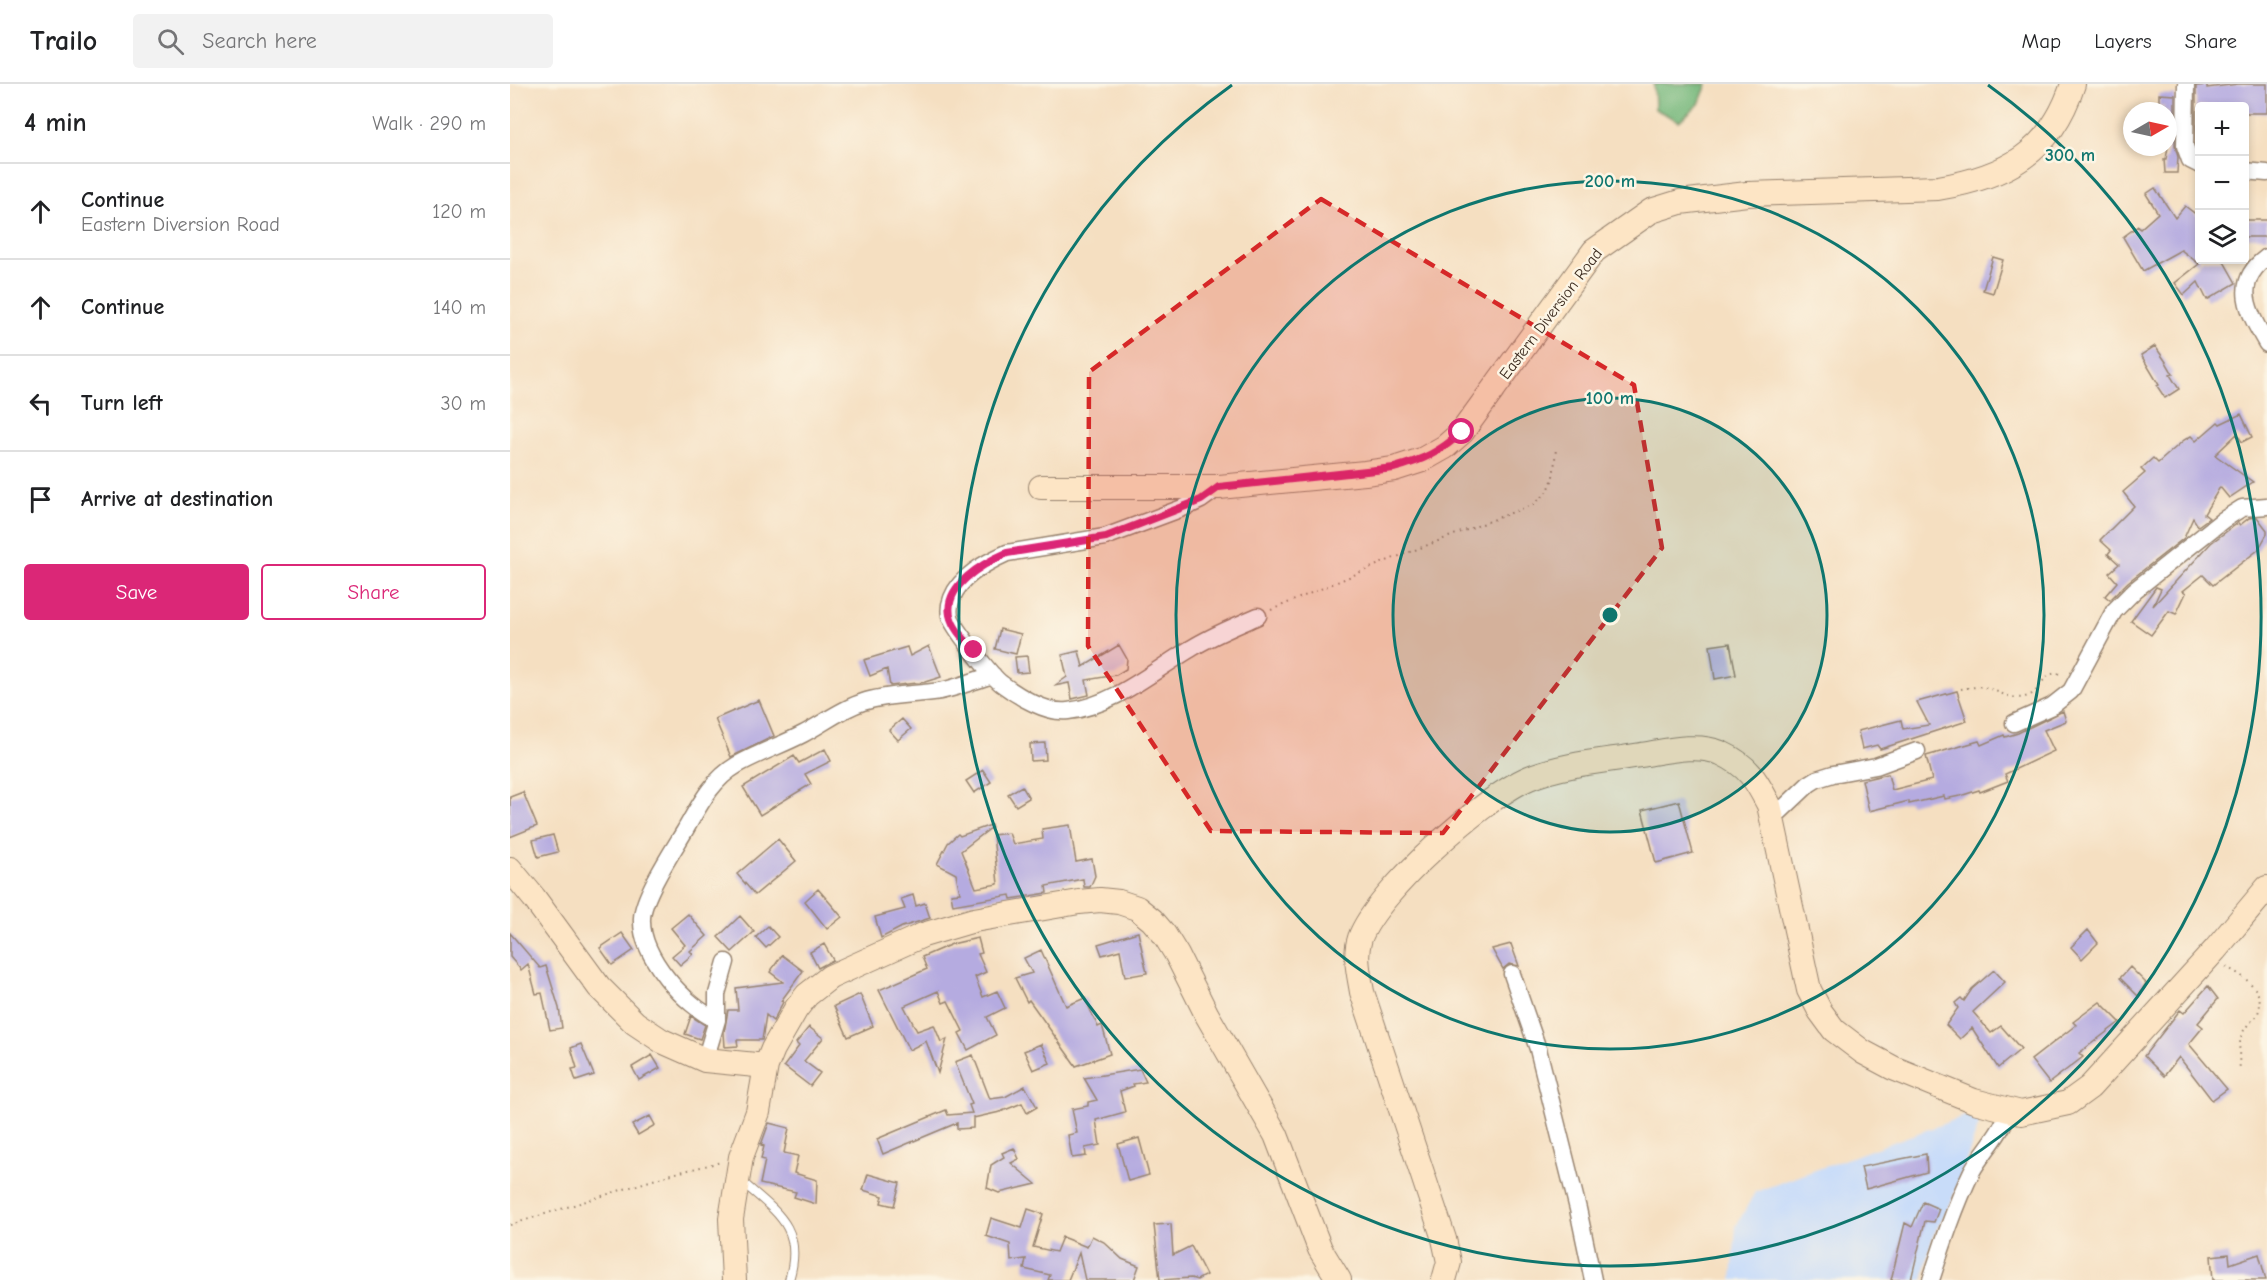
<!DOCTYPE html>
<html lang="en">
<head>
<meta charset="utf-8">
<style>
  body { margin:0; font-family:"Comic Neue",sans-serif; background:#f2f2f2; color:#202124 }
  .controls { position:absolute; right:18px; top:18px; display:grid; overflow:hidden; border-radius:6px; box-shadow:0 3px 9px #0003 }
  .controls button { width:54px; height:54px; display:grid; place-items:center; padding:0; border:0; border-bottom:2px solid #e0e0e0; background:#fff; color:#202124; font:30px sans-serif }
  .compass { position:absolute; left:1613px; top:18px; width:54px; height:54px; border-radius:50%; background:#fff; box-shadow:0 3px 9px #0003; rotate:81deg }
  .stop { position:absolute; width:18px; height:18px; margin:-14px; border:4px solid #db2777; border-radius:50%; background:#fff }
  .stop.end { background:#db2777; border-color:#fff; box-shadow:0 2px 6px #0008 }
  .list { margin:0; padding:0; list-style:none }
  h2 { display:flex; justify-content:space-between; align-items:center; height:78px; margin:0; padding:0 24px; font-size:26px }
  h2 small { font-size:20px; font-weight:400; color:#757577 }
  .list li { display:grid; grid-template-columns:39px 1fr auto; gap:18px; align-items:center; box-sizing:border-box; height:96px; padding:0 24px; border-top:2px solid #e0e0e0 }
  .list b { display:block; font-size:22px; white-space:nowrap }
  .list p { margin:0; font-size:20px; white-space:nowrap; color:#757577 }
  .list em { font-size:20px; font-style:normal; color:#757577 }
  .actions { display:flex; gap:12px; padding:18px 24px }
  .actions a { flex:1; padding:14px 0; border:2px solid #db2777; border-radius:6px; text-align:center; font-size:21px; color:#db2777 }
  .actions .main { background:#db2777; color:#fff }
  .icon { flex:none; width:33px; height:33px; fill:none; stroke:currentColor; stroke-width:2; stroke-linecap:round; stroke-linejoin:round }
  .map { position:relative; flex:none; width:1757px; height:1196px; overflow:hidden }
  header { display:flex; align-items:center; gap:36px; box-sizing:border-box; height:84px; padding:0 30px; background:#fff; border-bottom:2px solid #e0e0e0 }
  header strong { font-size:28px }
  nav { display:flex; gap:33px; margin-inline-start:auto; font-size:21px }
  .search { width:420px; height:54px; background:#f2f2f2; display:flex; align-items:center; gap:15px; box-sizing:border-box; padding:0 21px; border-radius:6px; color:#757577; font-size:22px }
  main { display:flex }
  aside { flex:1; background:#fff }
  .map>svg:first-child { display:block }
</style>
</head>
<body>
<header>
<strong>Trailo</strong>
<div class="search"><svg class="icon" aria-label="search" viewBox="0 0 24 24"><circle cx="10" cy="10" r="6"/><path d="M15 15l6 6"/></svg>Search here</div>
<nav><a>Map</a><a>Layers</a><a>Share</a></nav>
</header>
<main>
<aside>
<h2>4 min<small>Walk · 290 m</small></h2>
<ul class="list">
<li><svg class="icon" aria-label="ahead" viewBox="0 0 24 24"><path d="M12 20V5M6 11l6-6 6 6"/></svg><div><b>Continue</b><p>Eastern Diversion Road</p></div><em>120 m</em></li>
<li><svg class="icon" aria-label="ahead" viewBox="0 0 24 24"><path d="M12 20V5M6 11l6-6 6 6"/></svg><div><b>Continue</b></div><em>140 m</em></li>
<li><svg class="icon" aria-label="left" viewBox="0 0 24 24"><path d="M17 20v-9H6M10 6l-5 5 5 5"/></svg><div><b>Turn left</b></div><em>30 m</em></li>
<li><svg class="icon" aria-label="arrive" viewBox="0 0 24 24"><path d="M6 21V4h12l-3 4 3 4H6"/></svg><div><b>Arrive at destination</b></div></li>
</ul>
<div class="actions"><a class="main">Save</a><a>Share</a></div>
</aside>
<div class="map">
<svg width="1757" height="1196" viewBox="0 0 1757 1196">
  <rect width="100%" height="100%" fill="#fcf5e5"/>
  <filter id="ink" filterUnits="userSpaceOnUse"><feTurbulence type="fractalNoise" baseFrequency=".0167" numOctaves="2"/><feDisplacementMap in="SourceGraphic" scale="12" xChannelSelector="R" yChannelSelector="G"/><feConvolveMatrix kernelMatrix="1 2 1 2 8 2 1 2 1" color-interpolation-filters="sRGB"/></filter>
  <filter id="wash" filterUnits="userSpaceOnUse"><feTurbulence type="fractalNoise" baseFrequency=".008" numOctaves="4" result="noise"/><feDisplacementMap in="SourceGraphic" scale="24" xChannelSelector="R" yChannelSelector="G"/><feGaussianBlur stdDeviation="1.35" result="paint"/><feColorMatrix in="noise" values="0 0 0 0 0 0 0 0 0 0 0 0 0 0 0 0 0 1.4 0 .05"/><feComposite in="paint" operator="in"/></filter>
  <g filter="url(#wash)">
    <rect width="100%" height="100%" fill="#f5dfc1"/>
    <path fill="#c8dcf9" d="M1466,1028l5,7 -30,84 -18,33 -10,44h-191l4,-54 19,-34z"/>
    <path fill="#76b87b" stroke="#58714c" stroke-width="1.5" d="M1144,0h53l-8,20 -20,17 -24,-12z"/>
    <g id="blocks">
      <path fill="#b5abe0" d="M1728,0h29v29h-23v-7h-45v37h-3v-57l11,-1v3z
        M1649,10l16,1v51l3,11 -1,16h-12l-1,-14h2l2,-12v-36h-5l1,-5h-5z
        M1645,104l20,30 10,-12 13,10 1,47 4,-3h20l13,23 -29,17 -9,-18 -14,13 -9,-12 24,-19 -18,-14 -38,21 -20,-34 15,-11 2,3 18,-16 -12,-19z
        M1734,136h23v17h-23z
        M1483,173l10,3 -10,33 -10,-3z
        M1645,262l11,16 7,12 -3,1 9,14 -14,9 -8,-12 2,-1 -18,-30z
        M1731,330l11,23 -10,5 -5,-8 -22,21 38,27 -24,16 -9,-11 -16,27 5,4 -11,8 -5,-8 -9,20 -56,44 -18,18 -5,-4 12,-14 -8,-9 10,-9 -11,-10 3,-4 -11,-10 34,-34 -11,-14 22,-19 -4,-4 12,-11 5,5 26,-23 7,-4 5,5 22,-19 2,2z
        M1747,433l10,13v4l-9,16 -45,35 -10,-10 -20,16 3,2 -10,21 -7,-3 -18,24 -20,-14 25,-34 5,2 -8,17 58,-63 27,-20 2,2 9,-7z
        M490,545l21,5 -5,20 -21,-5z
        M1220,559l6,32 -21,4 -5,-33z
        M609,561l8,14 -1,10 -10,6 -30,5 3,15 -17,4 -3,-16 -15,3 13,-9 -5,-22 17,-4 4,16z
        M419,562l12,31 -16,5 -35,4 -3,-17 -17,7 -6,-16 43,-13 3,9z
        M517,572l2,16 -12,1 -2,-16z
        M1447,607l10,30 -87,28 -3,-4 -15,4 -4,-18 43,-11 2,9 26,-4 -12,-23z
        M249,616l15,36 -43,21 -16,-38z
        M1553,627l3,10 -22,9 10,21 -49,23 3,7 -28,11 -1,-2 -19,6 -15,3 -1,-3 -35,8v-3l-40,10 -7,-31 26,-6 4,16 40,-10 -6,-24 53,-15 2,4 23,-10 1,2 13,-4z
        M392,635l9,10 -13,11 -9,-10z
        M535,659l1,17 -15,1 -1,-17z
        M315,665l6,12 -26,13 6,10 -51,31 -17,-28 51,-31 5,7z
        M473,686l8,12 -17,11 -8,-12z
        M512,702l7,12 -13,8 -8,-12z
        M13,708l14,34 -27,11v-40z
        M1169,717l14,52 -37,10 -14,-53z
        M481,741l1,2 -31,24 15,37 22,-4 -5,-49 16,-2 4,11 30,-5 -1,-10 28,-4 6,37 16,-3 3,17 -5,11h-6l-1,-8 -37,7 1,7 -36,6 -1,-4 -57,10 -2,-11 9,-1 -4,-19 -19,-10 11,-21 10,-9 2,2z
        M43,751l5,17 -20,5 -5,-17z
        M268,755l18,22 -41,34 -18,-21z
        M308,805l24,28 -15,12 -22,-28z
        M403,811l3,11 9,-3 5,15 -28,9 -21,11 -6,-21 30,-8 -4,-10z
        M178,830l19,22 -17,15 3,3 -13,11 -8,-9 13,-11 -14,-17z
        M230,832l14,16 -22,20 -14,-15z
        M258,842l10,11 -12,11 -10,-11z
        M1578,846l10,13 -16,16 -11,-12z
        M628,848l9,41 -22,4 -5,-27 -18,5 -4,-11z
        M0,849l30,35 6,-2 13,42 3,20 -12,2 -8,-37 -6,1 -8,-30 -7,6 -11,-13z
        M112,849l12,17 -22,15 -12,-17z
        M468,854l4,15 -4,1 8,18 -11,5 8,20 14,-6 8,17 -18,9 9,18 -28,15 -9,-17 4,-2 -15,-30 -5,2 -5,-12 -34,15 13,25 17,-6 7,17 6,-3 -9,34 -12,-32 -17,9 -30,-60 48,-21 -5,-12 30,-13z
        M314,860l9,16 -15,8 -8,-16z
        M1001,860l8,22 -10,-2 -6,5 -11,-20z
        M531,866l25,56 19,-8 13,29 4,-2 8,29 -34,12 -47,-66 -2,2 -12,-24 17,-5 -8,-15z
        M272,871l21,16 -22,30 2,1 -10,19 -7,-6 -4,25h-25l1,6 -13,1 -1,-14 4,-23h10l-2,-22 47,-6 -13,-10z
        M1620,883l16,16 -8,13 -18,-18z
        M1484,886l11,12 -32,30 18,21 10,-7 20,23 -23,19 -26,-40 -12,11 -14,-14 12,-17 -3,-5 6,-5 3,3 8,-12z
        M1698,902l10,13 -20,24 5,4 -14,17 38,45 -15,11 -33,-43 -15,19 -20,-20 36,-46 4,3z
        M350,910l13,32 -25,11 -14,-31z
        M1590,918l20,20 -41,31 4,4 -34,26 -18,-23 45,-35 -3,-3z
        M181,932l14,9 -5,14 -15,-5z
        M299,943l14,11 -19,23 16,12 -10,13 -26,-20 15,-20 -3,-3z
        M71,960l13,31 -18,6 -4,-12 5,-1 -6,-20z
        M531,960l9,19 -17,7 -9,-19z
        M142,971l8,13 -21,12 -7,-13z
        M463,971l17,44 15,-2 20,-11 12,21 -10,6 -5,-10 -22,9 -27,6v-2v12l-16,1v-6l-74,31 -6,-15 69,-29 2,5 24,-2 -3,-8 3,-1 -17,-42z
        M630,985l6,13 -13,2 1,2 -14,5 5,21 -29,8 4,25 -15,3 1,8 -14,2 -4,-23 9,-2 -5,-24 16,-3v-4l9,-2 -13,-22z
        M140,1032l5,9 -17,10 -6,-10z
        M259,1039l20,5 -5,25 14,3 -4,17 23,7 -1,24 -22,-7 2,-5 -36,-8 5,-24 -4,-1 3,-13 -3,-1z
        M629,1054l10,37 -21,6 -10,-37z
        M504,1064l5,11 -8,4 25,21 -37,9 -12,-5 4,-23 13,-8 -2,-4z
        M1416,1070l1,18 -61,17 -5,-22z
        M358,1090l32,9 -6,23 -13,-3 2,-7 -20,-6z
        M1413,1118l16,7 -5,13 -9,-1 -14,59h-20l14,-57 7,4z
        M518,1125l15,5 -10,33 23,5 6,-15 25,10 5,-11 12,6 18,17 17,7 -5,14h-49l-6,-27 -11,27h-20l2,-5 -26,-6 2,-10 -15,2 -1,-17 -24,-8 5,-18 31,10z
        M661,1140l2,31 18,-9 15,29 -9,5 -6,-2 -31,2 -6,-55z
        M1719,1170l1,10 29,-10 7,26h-53l-2,-24z"/>
    </g>
  </g>
  <g filter="url(#ink)">
    <use href="#blocks" fill-opacity="0" stroke="#988470" stroke-width="1.5"/>
    <g fill="none" stroke-linecap="round" stroke-linejoin="round">
      <defs>
        <path id="lane" d="M230,1096c36,32 65,47 49,100"/>
        <path id="street" d="M1676,0l-1,62 5,14 10,5
          M1734,87l23,2
          M1757,173c-36,26 -18,56 0,87
          M709,403l-18,13 -13,6 -83,31 -98,16c-20,9 -47,23 -55,45 -2,5 -3,13 -2,18 2,10 43,62 52,68 16,12 45,30 66,27 46,-5 86,-41 124,-63 21,-13 44,-22 66,-32
          M1504,639l38,-17 19,-15 43,-80 21,-21 88,-70 19,-12 25,-2
          M1262,735l37,-35 8,-5 16,-5 43,-8 41,-15
          M1002,890l26,75 40,160 15,71
          M207,936v-26l9,-32
          M195,976l12,-40c-32,-14 -77,-64 -75,-102 1,-22 30,-66 42,-86 14,-24 27,-52 53,-67 21,-12 45,-20 66,-31 21,-11 38,-25 60,-32 25,-8 52,-7 77,-11 17,-3 35,-11 53,-16
          M1421,1196c12,-37 24,-74 41,-109 11,-20 30,-37 36,-60"/>
        <path id="secondary" d="M531,403h178l146,-14 29,-4 28,-9 23,-13 17,-15 132,-181 57,-40 29,-9 67,-8 191,-6c67,-11 113,-35 135,-104
          M0,785l24,29 65,89 36,36 27,18 43,19 61,6
          M224,1196l-3,-61 10,-62 17,-45 8,-46 7,-17 23,-40 11,-14 23,-18 93,-42 51,-15 105,-18 21,-2 19,2 18,6 15,12 12,14 13,21 30,60 69,120 44,114 19,31
          M934,1196l5,-18 -5,-23 -82,-247c-3,-18 -8,-36 -2,-54 17,-46 124,-141 169,-160 33,-14 77,-17 112,-23 25,-4 56,-12 80,-2 28,13 35,27 48,52l40,185 11,21 14,19 29,22 30,16 81,33 47,12 47,-10 22,-16 125,-137 52,-62"/>
      </defs>
      <use href="#lane" stroke="#988470" stroke-width="10"/>
      <use href="#street" stroke="#988470" stroke-width="19"/>
      <use href="#secondary" stroke="#988470" stroke-width="26"/>
      <path stroke="#988470" stroke-width="2" stroke-dasharray="1.5 4.5" stroke-linecap="butt" d="M761,526l118,-50 145,-56c22,-16 19,-29 22,-55
        M1451,605c6,-1 13,-2 19,-2 17,1 32,17 50,8 14,-7 11,-25 33,-21
        M1716,883c16,8 41,23 32,46 -4,7 -11,11 -15,19 -5,12 -4,25 -3,38
        M0,1141l162,-51 49,-12"/>
      <use href="#lane" stroke="#fff" stroke-width="8"/>
      <use href="#street" stroke="#fff" stroke-width="16"/>
      <use href="#secondary" stroke="#fde5c5" stroke-width="24"/>
    </g>
  </g>
  <g fill="none" stroke-linecap="round" stroke-linejoin="round" filter="url(#ink)">
    <path stroke="#db2777" stroke-width="8" d="M464,566c-9,-10 -21,-21 -24,-35 -6,-30 34,-52 57,-62l99,-16 95,-37 18,-13 175,-19c29,-8 46,-16 68,-36"/>
  </g>
  <path fill="#d62828" fill-opacity="0.2" stroke="#d62828" stroke-width="4.5" stroke-dasharray="12 8" stroke-linejoin="round" d="M811,115l313,186 28,163 -219,285 -232,-2 -123,-185 1,-274z"/>
  <circle cx="1100" cy="531" r="217" fill="#0f766e" fill-opacity=".12"/>
  <g fill="none" stroke="#0f766e" stroke-width="3">
    <circle cx="1100" cy="531" r="217"/>
    <circle cx="1100" cy="531" r="434"/>
    <path d="M1478 1A651 651 0 1 1 722 1"/>
  </g>
  <g text-anchor="middle" dominant-baseline="central" stroke-width="5" stroke-linejoin="round" paint-order="stroke">
    <g font-size="16" fill="#3b2a1e" stroke="#fcf5e5">
      <text transform="translate(1041 230) rotate(-53)">Eastern Diversion Road</text>
    </g>
  </g>
  <circle cx="1100" cy="531" r="9" fill="#0f766e" stroke="#fcf5e5" stroke-width="3"/>
  <g font-size="18" text-anchor="middle" font-weight="bold" fill="#0f766e" stroke="#fcf5e5" stroke-width="5" stroke-linejoin="round" paint-order="stroke">
    <text x="1560" y="77">300 m</text>
    <text x="1100" y="103">200 m</text>
    <text x="1100" y="320">100 m</text>
  </g>
</svg>
<div class="controls">
<button>+</button>
<button>−</button>
<button><svg class="icon" aria-label="layers" viewBox="0 0 24 24"><path d="M12 4l9 5-9 5-9-5zM3 14l9 5 9-5"/></svg></button>
</div>
<svg class="compass" viewBox="-18 -18 36 36"><path d="M0-13l5 13h-10z" fill="#e53935"/><path d="M0 13l5-13h-10z" fill="#757577"/></svg>
<div class="stop" style="left:952px;top:348px"></div>
<div class="stop end" style="left:464px;top:566px"></div>
</div>
</main>
</body>
</html>
